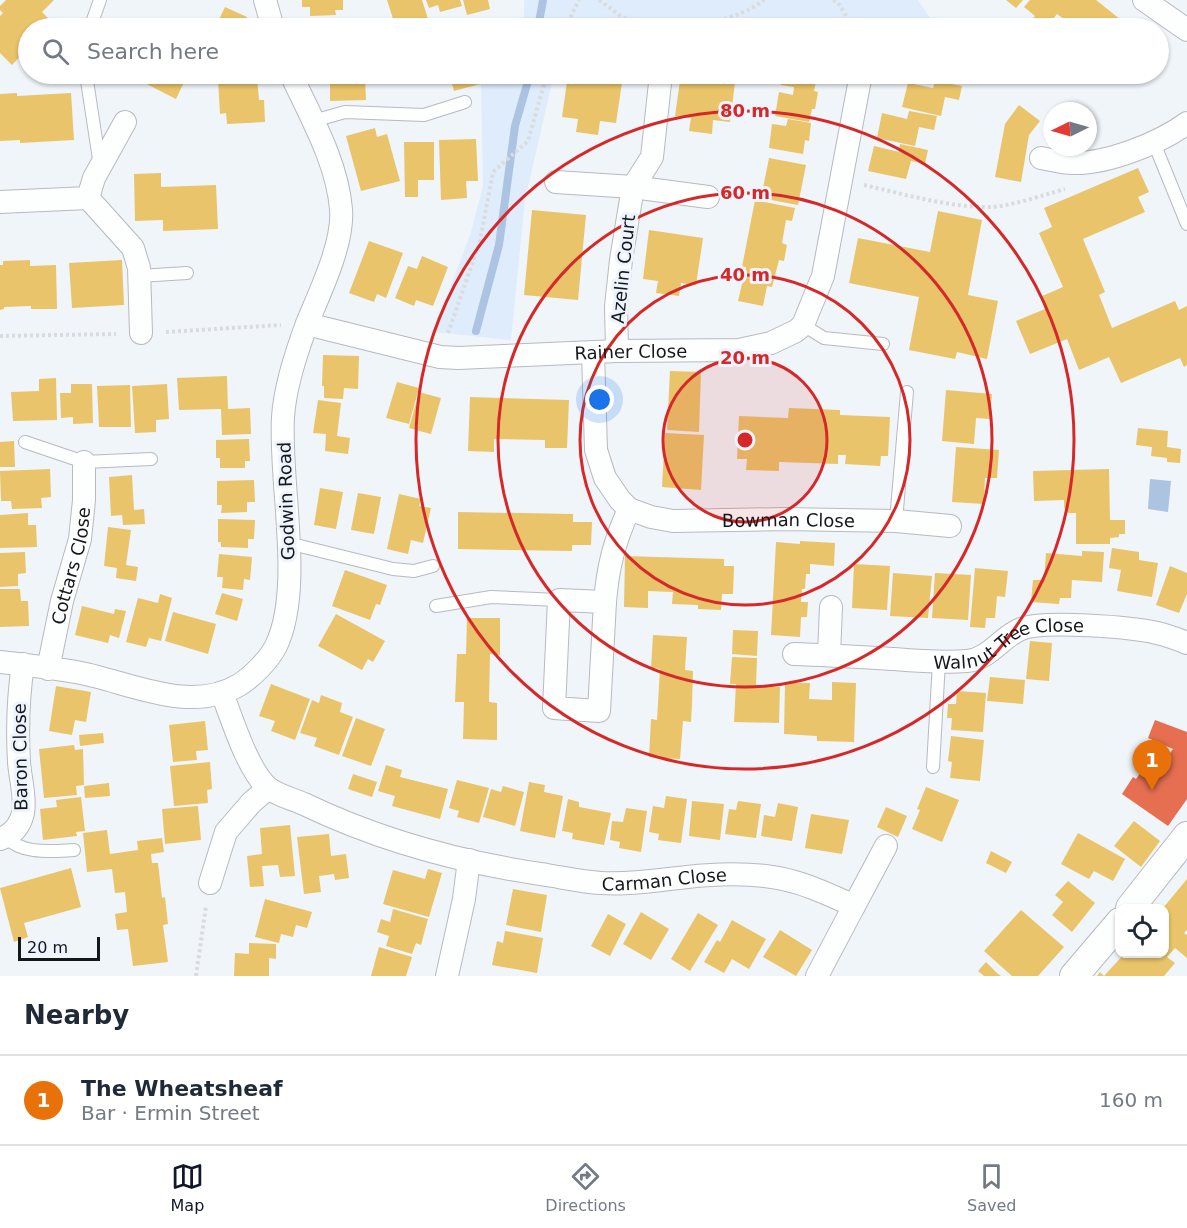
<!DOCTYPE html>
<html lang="en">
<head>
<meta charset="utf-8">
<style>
  body { margin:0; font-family:"DejaVu Sans",sans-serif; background:#f6f6f7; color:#1f2937 }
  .controls { position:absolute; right:18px; bottom:18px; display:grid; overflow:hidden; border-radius:12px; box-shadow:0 2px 4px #0004 }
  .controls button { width:54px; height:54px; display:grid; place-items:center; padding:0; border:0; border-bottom:2px solid #e0e1e3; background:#fff; color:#1f2937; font:30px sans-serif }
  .compass { position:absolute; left:1043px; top:102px; width:54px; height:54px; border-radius:50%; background:#fff; box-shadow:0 2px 4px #0004; rotate:265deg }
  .scale { position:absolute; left:18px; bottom:15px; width:82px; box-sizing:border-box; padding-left:6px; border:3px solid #15181b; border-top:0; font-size:16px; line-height:21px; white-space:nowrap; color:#15181b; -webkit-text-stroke:4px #edf4fd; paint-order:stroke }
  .you { position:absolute; left:600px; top:400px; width:21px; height:21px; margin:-15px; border:4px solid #fff; border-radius:50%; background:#1a73e8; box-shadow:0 0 0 9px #1a73e833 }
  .badge { display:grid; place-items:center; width:39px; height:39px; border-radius:50%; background:#111827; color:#fff; font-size:20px; font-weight:700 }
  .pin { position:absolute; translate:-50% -50px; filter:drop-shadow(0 2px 3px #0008) }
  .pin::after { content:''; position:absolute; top:32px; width:21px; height:18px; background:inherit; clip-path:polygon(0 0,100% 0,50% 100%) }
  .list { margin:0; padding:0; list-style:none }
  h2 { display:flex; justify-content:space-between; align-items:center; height:78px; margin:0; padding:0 24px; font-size:26px }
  h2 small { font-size:20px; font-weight:400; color:#747a83 }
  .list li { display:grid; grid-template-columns:39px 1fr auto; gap:18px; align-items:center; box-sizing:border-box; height:90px; padding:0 24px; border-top:2px solid #e0e1e3 }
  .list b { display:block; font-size:22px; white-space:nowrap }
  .list p { margin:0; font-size:20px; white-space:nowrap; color:#747a83 }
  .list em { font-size:20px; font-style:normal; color:#747a83 }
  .icon { flex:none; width:33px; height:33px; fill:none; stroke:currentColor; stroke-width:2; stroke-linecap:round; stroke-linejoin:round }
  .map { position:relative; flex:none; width:1187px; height:976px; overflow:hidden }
  .search { position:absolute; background:#fff; box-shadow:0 2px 4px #0004; left:18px; right:18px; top:18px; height:66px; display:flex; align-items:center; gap:15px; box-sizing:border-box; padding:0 21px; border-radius:33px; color:#747a83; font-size:22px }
  .sheet { height:168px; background:#fff }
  nav { display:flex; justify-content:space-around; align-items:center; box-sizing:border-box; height:84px; border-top:2px solid #e0e1e3; background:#fff; font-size:16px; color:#747a83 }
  nav a { display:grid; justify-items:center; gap:3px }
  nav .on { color:#111827 }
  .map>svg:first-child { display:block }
</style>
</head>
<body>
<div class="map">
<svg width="1187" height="976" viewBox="0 0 1187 976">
  <rect width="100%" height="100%" fill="#f0f5fa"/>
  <path fill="#dfecfc" d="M524,0h394l16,24 -25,4h-388l3,-13z
    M521,74h33l-29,126 -14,140 -77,-8 37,-100 12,-46 -2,-102 40,-3z"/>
  <path fill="#adc3e2" d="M1150,479l21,2 -3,31 -20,-3z"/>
  <path fill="#e9c46a" d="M6,0h48l-12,12 6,6 -11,10h-9v20l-16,17 -12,-12v-37l3,-3 -3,-3v-4z
    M302,0h41v10h-8l1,5 -26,1v-9h-8z
    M387,0h35l8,25 -13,3h-21z
    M426,0h34l2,6 -22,6 -2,-7 -9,3z
    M463,0h25l2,9 -23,6z
    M1006,0h17l-7,8z
    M1030,0h66l35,28h-74l7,-9 -7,-5 -11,14h-6l-9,-7 4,-5 -11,-9z
    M225,7l22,10 -4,11h-28z
    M122,21l15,7h-18z
    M354,21l1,7h-42v-6z
    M127,74h61l-12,25z
    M223,74h25v5l9,-1 2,22h5l1,22 -38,2 -1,-11 -6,1 -2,-34h6z
    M330,74h43v4h-8l1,22 -36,1z
    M449,74h45l1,6 -41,11z
    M568,74h38l17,2 -7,47 -16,-2 -2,14 -22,-3 2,-13 -16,-2z
    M681,74l55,1 -6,47 -17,-2 -1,14 -23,-3 2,-13 -16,-2z
    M782,74h39v3h-4l-3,14 4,1 -3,17h-3l-3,13 -34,-6 4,-24 14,3 1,-8 -13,-2z
    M930,74h28l-1,8 -28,-5z
    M1097,74h19l-8,9z
    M935,81l27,5 -3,14 -14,-3 -4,19 -39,-9 6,-24 25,5z
    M17,93v3l54,-3 3,47 -54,3v-3l-20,1v-47z
    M1019,105l21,16 -11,14 -8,47 -26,-5 10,-53z
    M909,111l28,5 -3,14 -15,-3 -4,19 -38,-8 5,-25 25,6z
    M788,119l23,4 -2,18 -4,-1 -2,14 -34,-6 3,-24 14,2z
    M375,128l2,9 10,-3 13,47 -39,10 -15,-55z
    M476,139l2,42h-12l1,17 -26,2 -2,-60z
    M404,142h30v38h-16v17h-13z
    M900,144l28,6 -3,14 -14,-3 -5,18 -38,-8 6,-25 25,6z
    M769,158l37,7 -8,40 -37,-7z
    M1138,168l11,24 -11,5 7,15 -62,27 22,53 -6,3 13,33 63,-27 4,9 8,-4v59l-3,2 -4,-9 -59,25 -12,-26 -30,13 -12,-31 -37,15 -14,-33 29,-12 -5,-12 23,-10 -24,-54 13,-6 -8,-19z
    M161,173v14l55,-2 2,44 -55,2v-11l-28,1 -1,-47z
    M755,200l40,8 -3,13 -6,-1 -4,23 5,2 -3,16 -5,-1 -7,27 -5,-1 -4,20 -25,-5 8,-34h-4z
    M532,210l54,5 -8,85 -54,-5z
    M938,211l44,9 -14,75 30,6 -11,58 -30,-7 -2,7 -46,-9 10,-53 -70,-14 9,-45 72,14z
    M649,230l54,8 -7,47 -15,-2 -2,13 -23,-3 2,-12 -15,-2z
    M369,241l34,12 -17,45 -9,-4 -3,8 -25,-9z
    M422,256l26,11 -15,39 -17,-6 -2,6 -19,-8 13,-32 9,3z
    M30,260v6l26,-1 1,44h-26v-3l-27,1v2l-4,1v-45h3v-4z
    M122,260l2,45 -52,3 -3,-45z
    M323,355l36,1 -1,33 -14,-1 -1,11 -19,-1v-12h-2z
    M670,371l31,1 -2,60 -32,-2z
    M227,376l1,33 22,-1 1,26 -29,1 -1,-26 -42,1 -2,-32z
    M56,378l1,42 -44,1 -2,-29 28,-1v-12z
    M397,382l22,6 -10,36 -23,-6z
    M71,384h21l1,39 -20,1v-7l-12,1 -1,-25h11z
    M167,384l2,35 -13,1v12l-21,1 -3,-47z
    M130,385l1,42h-32l-2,-41z
    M946,390l46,4 -2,25 -14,-1 -2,26 -32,-3z
    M419,392l22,6 -10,36 -22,-6z
    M470,397l99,3 -2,48h-22v-8l-51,-1v13l-26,-1z
    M318,400l23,3 -4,33 13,2 -2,16 -23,-3 1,-17 -13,-1z
    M789,408l51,2v5l50,2 -2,39h-7l-1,10 -35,-2 1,-9h-8v9l-59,-2v9l-33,-1 1,-11h-10l2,-43 49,2z
    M1138,428l30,3 -1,16 14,2 -1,14 -13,-1v-4l-16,-2 1,-9 -16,-2z
    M665,433l39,2 -3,55 -39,-3z
    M249,439l1,22h-5v7h-25v-10h-4v-18z
    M14,441l1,26h-15v-25z
    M956,447l43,3 -2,28h-12l-1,26 -32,-2z
    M50,469l1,28 -10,1 1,10 -30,1 -1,-8h-10l-1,-30z
    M1109,469l1,51h15v14h-6v3l-9,1v6h-34v-31h-8l-4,-6v-7l-30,1 -1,-30z
    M132,475l2,35 10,-1 1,15 -22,1 -1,-10 -11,1 -2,-39z
    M254,480l1,22h-8v10l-26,1 1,-8h-5v-24z
    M320,488l23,4 -7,37 -22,-4z
    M358,493l23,4 -7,37 -23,-4z
    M399,494l22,5 -2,7 12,2 -8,35 -12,-3 -3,14 -21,-5z
    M458,512l115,2v8h19l-1,23h-19v6l-114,-2z
    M28,513v12h8l1,22 -37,1v-33z
    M218,519l37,1 -1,19h-6v9l-27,-1v-5h-3z
    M108,527l23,3 -5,35 12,2 -2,14 -20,-3 1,-10 -13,-2z
    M800,541l35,2 -1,23 -24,-2v10h-4l-1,15h-3l-1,13h7l-1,15h-6l-1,20 -29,-2 5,-93 24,2z
    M1112,548l27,4v8l19,3 -6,34 -35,-6 4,-21 -12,-2z
    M1082,551l22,1 -2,30 -30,-2 -1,18h-11l-1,6 -28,-2 2,-22h11l2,-27 36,3z
    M25,552l1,21 -8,1v12l-18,1v-34z
    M219,554l33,3 -2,23 -6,-1 -1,11 -21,-2 1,-11h-6z
    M625,556l99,3v7h10l-1,28h-11l-1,16 -23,-1v-4l-26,-1 1,-12 -25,-1v17l-24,-1z
    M854,564l36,2 -3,44 -35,-2z
    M1170,566l17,7v21l-8,19 -23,-8z
    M975,568l33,3 -3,26 -8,-1 -2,22h-9l-1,10 -15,-1z
    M345,570l42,15 -7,20 -4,-1 -6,16 -38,-14z
    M893,573l39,3 -4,42 -38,-2z
    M935,573l36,2 -3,45 -36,-2z
    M0,589h20l1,12h7l1,25 -29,1z
    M222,593l21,6 -6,22 -22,-7z
    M160,594l12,4 -11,43 -12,-3 -3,9 -20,-5 12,-44 20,5z
    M82,606l32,8 1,-5 11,2 -7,27 -9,-3 -2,8 -33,-8z
    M173,612l43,12 -8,30 -43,-13z
    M336,614l49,27 -12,21 -5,-3 -6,11 -44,-24z
    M467,618h33v37l-10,-1 -1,48 8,1v37l-34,-1 1,-37h-9l2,-48h9z
    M733,630l25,1 -1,25 -25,-2z
    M653,635l34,2 -2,33 8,1 -1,33 -1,18 -8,-1 -3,38 -31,-2 2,-38 6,1 3,-51 -9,-1z
    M1030,641l22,2 -3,38 -23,-2z
    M732,657l25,1 -1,28 24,1 -1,36 -45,-1 2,-38h-6z
    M990,677l35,3 -2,24 -36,-3z
    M832,682l24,1 -2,59 -37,-1v-5l-33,-2 1,-51h25l-1,16 23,1z
    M271,684l39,15 -15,41 -24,-9 4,-10 -16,-5z
    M56,686l35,6 -5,30 -11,-2 -3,15 -23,-4z
    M957,691l29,2 -3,39 -32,-2 1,-12h-5l1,-14h8z
    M321,695l21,8 -2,9 13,5 -14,38 -25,-9 3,-8 -17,-5 12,-33 7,3z
    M356,718l29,11 -14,37 -29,-10z
    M205,721l3,29 -12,1 1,9 -24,2 -4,-37z
    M103,733l1,10 -24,3 -1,-11z
    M951,736l33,4 -4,41 -30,-3 2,-16 -4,-1z
    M74,745l1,5 8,-1 1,36 -8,1 1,9 -33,3 -5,-49z
    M210,762l2,27 -5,1 1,13 -34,3 -4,-40z
    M386,765l16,5 -2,7 48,12 -8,30 -48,-13 3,-10 -17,-5z
    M353,774l24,8 -5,15 -24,-8z
    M457,780l32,8 -10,35 -22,-6 2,-6 -10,-3z
    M529,782l16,3 -1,7 19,4 -8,42 -35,-7z
    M109,783l1,13 -25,2 -1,-12z
    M503,786l21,6 -9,34 -32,-9 8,-28 10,3z
    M926,787l33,13 -17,42 -30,-13 8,-19 -3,-1z
    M666,796l21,3 -6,44 -23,-3 1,-6 -10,-2 4,-26 11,2z
    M81,797l4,34 -9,1 1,4 -34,4 -3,-31 17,-2 -1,-7z
    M568,799l11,3v5l32,6 -7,32 -32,-6 1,-6 -11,-2z
    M692,801l32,3 -4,36 -31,-4z
    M738,801l23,3 -5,34 -31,-4 4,-25 7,1z
    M778,803l20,4 -6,34 -31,-5 3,-21 11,2z
    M198,806l3,34 -36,4 -3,-35z
    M886,807l21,9 -9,21 -21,-10z
    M626,808l21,3 -6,41 -22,-4 1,-6 -10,-2 2,-19 11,1z
    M811,814l38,6 -7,34 -37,-6z
    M1134,821l26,20 -19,26 -27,-21z
    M290,825l5,51 -15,1 -2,-12 -16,1 2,20 -14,1 -3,-31 15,-2 -2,-26z
    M107,830l3,24 28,-4 -1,-9 25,-3 2,14 -13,2 1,9h6l4,35 3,-1 3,27 -5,1 5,37 -35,4 -5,-37 -11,1 -2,-16 12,-2 -2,-20 -10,1 -3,-24 -25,3 -4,-39z
    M1078,833l47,26 -12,22 -19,-10 -5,8 -28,-15z
    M329,834l2,22 15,-2 3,24 -14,2 -1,-6 -15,2 2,16 -17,2 -7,-57z
    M991,851l21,11 -6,11 -20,-10z
    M71,868l10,39 -57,16 4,14 -14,5 -14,-54z
    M428,869l14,4 -13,44 -46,-13 10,-34 32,9z
    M1187,879v51l-3,3 3,2v23l-12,-10 -8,9 8,6 -11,13h-67l3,-4 4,4 20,-22h40l-1,-46z
    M1068,881l27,22 -23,29 -20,-17 11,-13 -8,-7z
    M513,889l34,6 -6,37 -35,-7z
    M265,899l47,13 -5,16 -11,-3 -3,12 -12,-3 -2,9 -24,-6z
    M393,909l35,10 -7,26 -5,-2 -4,11 -26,-8 3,-10 -12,-4 4,-13 9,3z
    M1021,910l43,37 -26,29h-26l-28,-25z
    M641,912l28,17 -18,31 -28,-16z
    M698,913l20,12 -28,46 -19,-12z
    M608,914l18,10 -16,32 -19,-10z
    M732,920l34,19 -17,30 -17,-10 -8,14 -20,-11 13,-22 3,2z
    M780,930l32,20 -16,26 -33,-19z
    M505,931l38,7 -6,35 -45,-8 5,-24 6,2z
    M249,943l27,1v15l-7,-1v18h-35l1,-23 14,1z
    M379,947l33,10 -6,19h-35z
    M986,962l11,11 4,3h-17l-6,-5z"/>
  <path fill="#e76f51" d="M1155,720l32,12v67l-19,27 -46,-32 11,-17 3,2 12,-17 10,8 15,-21 -25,-11z"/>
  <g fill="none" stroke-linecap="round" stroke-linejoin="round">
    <path stroke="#adc3e2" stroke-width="8" d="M538,28l5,-28
      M476,331l23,-86 16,-119 15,-52"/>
    <defs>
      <path id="service" d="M90,28l10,-28
        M86,74l14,92
        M313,121l32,-9 79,3 41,-13
        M1154,143l33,81
        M139,276l48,-3
        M803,325l21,13 59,6
        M25,442l59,20 67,-3
        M896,521l11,-129
        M288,543l105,26 21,2 19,-5
        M436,606l55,-9 68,3
        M933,767l6,-105
        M6,837c16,18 46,14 68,13"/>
      <g id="minor">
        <path d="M265,0l8,28"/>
        <path d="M1144,0l43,30"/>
        <path d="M660,83l-8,74 -19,30 75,10"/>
        <path d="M1041,158c11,2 22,5 32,5 34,1 87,-20 114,-40"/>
        <path d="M556,182l77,5 -12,73 -5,46 1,45"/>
        <path d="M88,198l45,50 6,20 2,65"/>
        <path d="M0,202l88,-4 6,-20 31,-56"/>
        <path id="s1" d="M307,324l133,33 18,1 159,-7 122,-1 32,-7 25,-12 7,-6 20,-49 38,-202"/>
        <path id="s2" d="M593,353l3,97 9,28 15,22 9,9 22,8 22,4 112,-2 111,2 54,5"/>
        <path d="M559,600l46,2 -6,109 -45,-3z"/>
        <path d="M605,602c3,-36 9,-59 24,-93"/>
        <path id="s3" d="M794,654c33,1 66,3 100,5 24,2 48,4 73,2 23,-2 34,-24 54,-32 22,-9 111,-2 136,4 10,2 20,6 30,10"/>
        <path d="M829,655l2,-48"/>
        <path d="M0,662c27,3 54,6 81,11 50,10 109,41 158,12 13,-8 30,-25 37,-39 28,-58 3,-163 7,-229 2,-32 14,-67 25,-96 13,-31 36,-79 33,-112 -4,-48 -31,-93 -50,-135"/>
        <path id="s4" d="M48,669l14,-68 18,-62 4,-39v-38"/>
        <path id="s5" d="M222,693c10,26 25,75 45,94 9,8 26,12 37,17 77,37 159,59 243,71 18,3 36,7 54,8 29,2 57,-3 86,-6 35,-4 74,-5 108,5 21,6 40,15 59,24l-37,70"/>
        <path d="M0,839c12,-4 20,-13 23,-26 3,-16 -3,-35 -4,-51 -2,-34 -1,-64 4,-98"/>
        <path d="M210,883l16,-51 25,-29 17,-15"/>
        <path d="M854,906l32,-60"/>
        <path d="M447,976l17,-77 5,-39"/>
      </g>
      <path id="tertiary" d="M1130,908l57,-72
        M1074,976l46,-54"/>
    </defs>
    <use href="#service" stroke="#b7babe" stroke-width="14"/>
    <use href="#minor" stroke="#b7babe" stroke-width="24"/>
    <use href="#tertiary" stroke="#b7babe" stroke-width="30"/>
    <path stroke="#dadbdc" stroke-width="4" stroke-dasharray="3 3" stroke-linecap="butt" d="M599,0l23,17 24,9
      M833,0l5,3 16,25
      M565,28l14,-28
      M629,28c17,-2 34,-1 51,-2 28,-1 62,-9 84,-26
      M864,185c40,9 83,22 124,22 22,0 55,-12 77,-18
      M166,332l115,-7
      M448,333l32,-92 13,-69 35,-31 19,-67
      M0,336l116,-2
      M196,976l10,-70"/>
    <use href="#service" stroke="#fdfefe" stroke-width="12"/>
    <use href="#minor" stroke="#fdfefe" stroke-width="22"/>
    <use href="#tertiary" stroke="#fdfefe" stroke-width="28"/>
  </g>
  <circle cx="745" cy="440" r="82" fill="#d62828" fill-opacity=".12"/>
  <g fill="none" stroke="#d62828" stroke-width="3">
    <circle cx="745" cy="440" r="82"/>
    <circle cx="745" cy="440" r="165"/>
    <circle cx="745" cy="440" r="247"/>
    <circle cx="745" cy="440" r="329"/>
  </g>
  <g text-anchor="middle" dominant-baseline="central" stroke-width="6" stroke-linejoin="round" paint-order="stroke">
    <g font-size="18" fill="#15181b" stroke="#edf4fd">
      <text transform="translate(623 269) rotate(-84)">Azelin Court</text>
      <text stroke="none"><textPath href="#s1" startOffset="328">Rainer Close</textPath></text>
      <text transform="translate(286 501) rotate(-92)">Godwin Road</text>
      <text stroke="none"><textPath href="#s2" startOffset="327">Bowman Close</textPath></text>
      <text stroke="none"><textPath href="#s4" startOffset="106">Cottars Close</textPath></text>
      <text stroke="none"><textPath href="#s3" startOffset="220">Walnut Tree Close</textPath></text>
      <text transform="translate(20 757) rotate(-91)">Baron Close</text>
      <text stroke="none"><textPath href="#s5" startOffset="518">Carman Close</textPath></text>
    </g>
  </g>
  <circle cx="745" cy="440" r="9" fill="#d62828" stroke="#edf4fd" stroke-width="3"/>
  <g font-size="18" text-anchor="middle" font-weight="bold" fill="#d62828" stroke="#edf4fd" stroke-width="6" stroke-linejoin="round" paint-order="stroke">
    <text x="745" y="117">80 m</text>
    <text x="745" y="199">60 m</text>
    <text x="745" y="281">40 m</text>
    <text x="745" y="364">20 m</text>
  </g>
</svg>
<div class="controls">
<button><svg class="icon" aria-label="locate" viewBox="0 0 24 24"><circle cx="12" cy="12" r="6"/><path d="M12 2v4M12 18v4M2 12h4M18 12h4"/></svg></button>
</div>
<svg class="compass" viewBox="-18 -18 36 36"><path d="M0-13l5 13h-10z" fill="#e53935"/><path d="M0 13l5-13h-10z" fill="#747a83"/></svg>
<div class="scale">20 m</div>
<div class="you"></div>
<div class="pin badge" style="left:1152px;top:790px;background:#e8710a">1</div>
<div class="search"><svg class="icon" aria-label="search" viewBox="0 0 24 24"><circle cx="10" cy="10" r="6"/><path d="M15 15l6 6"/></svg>Search here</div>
</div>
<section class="sheet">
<h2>Nearby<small></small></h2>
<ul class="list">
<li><span class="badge" style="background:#e8710a">1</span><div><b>The Wheatsheaf</b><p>Bar · Ermin Street</p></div><em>160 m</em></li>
</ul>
</section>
<nav>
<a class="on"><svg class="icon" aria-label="map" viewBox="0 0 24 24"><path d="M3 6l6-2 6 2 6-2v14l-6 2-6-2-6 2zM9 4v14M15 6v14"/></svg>Map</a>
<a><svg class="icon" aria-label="directions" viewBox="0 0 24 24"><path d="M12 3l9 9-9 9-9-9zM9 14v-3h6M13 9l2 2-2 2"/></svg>Directions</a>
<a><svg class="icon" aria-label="saved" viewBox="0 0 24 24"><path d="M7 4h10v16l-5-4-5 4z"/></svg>Saved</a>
</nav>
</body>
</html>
